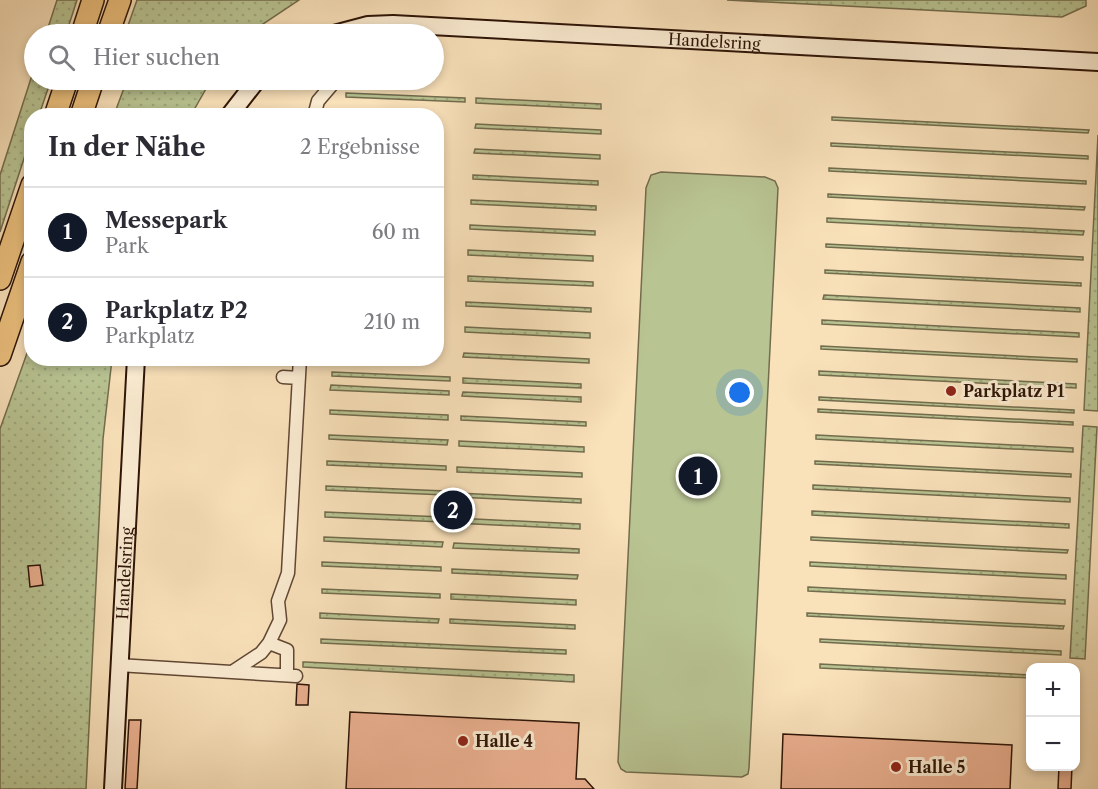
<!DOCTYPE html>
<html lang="de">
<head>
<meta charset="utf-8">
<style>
  body { margin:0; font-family:"Libre Caslon Text",serif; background:#f7f7f7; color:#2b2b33 }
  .controls { position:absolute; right:18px; bottom:18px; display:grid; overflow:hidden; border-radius:12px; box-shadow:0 3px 9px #0003 }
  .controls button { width:54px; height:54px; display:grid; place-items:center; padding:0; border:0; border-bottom:2px solid #e1e1e2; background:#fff; color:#2b2b33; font:30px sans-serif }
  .you { position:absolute; left:740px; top:393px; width:21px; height:21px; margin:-15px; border:4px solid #fff; border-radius:50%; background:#1a73e8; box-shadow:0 0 0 9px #1a73e833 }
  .badge { display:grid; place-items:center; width:39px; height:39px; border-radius:50%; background:#111827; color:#fff; font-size:20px; font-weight:700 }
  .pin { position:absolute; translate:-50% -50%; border:3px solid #fff; box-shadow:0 2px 6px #0006 }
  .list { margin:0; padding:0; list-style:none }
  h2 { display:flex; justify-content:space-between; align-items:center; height:78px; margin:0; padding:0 24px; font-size:26px }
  h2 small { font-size:20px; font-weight:400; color:#7c7c81 }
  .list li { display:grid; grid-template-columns:39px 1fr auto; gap:18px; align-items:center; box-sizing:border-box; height:90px; padding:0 24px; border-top:2px solid #e1e1e2 }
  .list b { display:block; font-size:22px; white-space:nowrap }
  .list p { margin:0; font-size:20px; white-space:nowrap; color:#7c7c81 }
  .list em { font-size:20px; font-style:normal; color:#7c7c81 }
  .icon { flex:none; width:33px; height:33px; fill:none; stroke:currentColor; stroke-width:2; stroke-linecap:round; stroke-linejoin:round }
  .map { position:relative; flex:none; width:1098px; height:789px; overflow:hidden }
  .search { position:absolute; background:#fff; box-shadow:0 3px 9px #0003; left:24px; top:24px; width:420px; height:66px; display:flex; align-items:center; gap:15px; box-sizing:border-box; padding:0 21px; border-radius:33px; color:#7c7c81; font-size:22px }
  .panel { position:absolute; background:#fff; box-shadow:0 3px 9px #0003; left:24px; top:108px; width:420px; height:258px; border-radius:24px }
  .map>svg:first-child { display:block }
</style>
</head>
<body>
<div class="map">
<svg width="1098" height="789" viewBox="0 0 1098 789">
  <defs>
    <pattern id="grass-dots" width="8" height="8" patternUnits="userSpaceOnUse" patternTransform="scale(1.5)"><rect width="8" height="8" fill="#b9c493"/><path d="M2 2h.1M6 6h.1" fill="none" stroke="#9fa87d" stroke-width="1.8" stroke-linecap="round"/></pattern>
  </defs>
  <rect width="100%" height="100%" fill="#f9e1ba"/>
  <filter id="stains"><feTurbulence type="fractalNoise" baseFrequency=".00333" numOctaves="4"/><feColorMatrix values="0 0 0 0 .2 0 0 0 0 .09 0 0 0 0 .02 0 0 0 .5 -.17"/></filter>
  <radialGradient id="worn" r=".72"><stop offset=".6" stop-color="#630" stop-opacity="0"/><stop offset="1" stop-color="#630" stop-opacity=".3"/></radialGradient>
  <path fill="url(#grass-dots)" stroke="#736c4d" stroke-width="1.5" d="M57,0h20l-11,34h-20z
    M137,0h162l-51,34h-123z
    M727,0h359v6l-24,11z
    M34,69v11h17l-12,35 -7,1 -1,21 -31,95v-57z
    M127,80h84l-20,35h-77z
    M346,93l119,5v4l-119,-5z
    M476,98l125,6v5l-125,-6z
    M832,117l257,13 -1,3 -256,-13z
    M476,124l125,6v4l-126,-6z
    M1098,135v276l-14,-1z
    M831,143l257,13v3l-257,-13z
    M475,149l125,6v4l-126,-6z
    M829,168l257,13v3l-257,-13z
    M473,175l125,6v4l-125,-6z
    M828,194l257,13 -1,3 -256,-13z
    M471,200l125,6v4l-125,-6z
    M827,218l257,13 -1,4 -256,-13z
    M470,225l125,6v4l-125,-6z
    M826,244l257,13v3l-257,-13z
    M468,250l125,6v5l-125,-6z
    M825,270l256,13v3l-256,-13z
    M468,276l125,6v4l-125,-5z
    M824,295l256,13v4l-257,-13z
    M466,302l125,6v4l-125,-6z
    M822,320l257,13v4l-257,-13z
    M465,327l125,6v5l-125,-6z
    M31,342l1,16 80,1 -9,80 -17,350h-86v-360z
    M821,346l256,13v3l-256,-13z
    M464,353l125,6v4l-126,-6z
    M819,371l257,13v4l-257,-13z
    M332,372l118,5v4l-118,-5z
    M463,378l118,6v4l-118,-5z
    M331,385l118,6v4l-119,-5z
    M463,392l118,5v5l-119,-6z
    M819,397l255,13v3l-255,-13z
    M818,409l255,13v3l-255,-13z
    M330,410l118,5v5l-118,-6z
    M461,416l125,6v4l-125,-6z
    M1083,426l14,1 -12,232 -15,-1z
    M329,435l119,5 -1,5 -118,-6z
    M816,435l257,13v4l-257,-13z
    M459,441l125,6v5l-125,-6z
    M327,461l119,5v4l-119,-5z
    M815,461l256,13v3l-256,-13z
    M457,467l125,6v4l-125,-5z
    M813,485l257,13v4l-257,-13z
    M326,486l119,5v4l-119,-5z
    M456,493l125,6v4l-125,-6z
    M812,511l257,13v4l-257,-13z
    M325,512l118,5v5l-118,-5z
    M455,518l125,6v5l-125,-6z
    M324,537l119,5 -1,5 -118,-6z
    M811,537l257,13 -1,3 -256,-13z
    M454,543l125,6v4l-126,-5z
    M322,562l119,5v4l-119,-5z
    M810,562l256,13v4l-256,-13z
    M452,569l126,6 -1,4 -125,-6z
    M808,587l257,13v4l-257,-13z
    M322,589l118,5v4l-118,-5z
    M451,594l125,6v5l-125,-6z
    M320,613l119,6 -1,4 -118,-5z
    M807,613l257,13 -1,3 -256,-13z
    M450,619l125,6v4l-125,-6z
    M321,639l245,11v4l-245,-11z
    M820,639l241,12v4l-241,-13z
    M303,662h2l269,13v7l-271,-15z
    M820,664l210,11v3l-210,-10z"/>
  <path fill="#b9c493" stroke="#736c4d" stroke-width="1.5" d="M661,172l104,5 10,4 3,7 -29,580 -1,6 -6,3 -116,-5 -5,-3 -3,-7 28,-574 5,-13z"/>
  <path fill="#ebb090" stroke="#2d1407" stroke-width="1.5" d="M40,565l3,20 -13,2 -2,-21z
    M297,684l12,1 -1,20h-12z
    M350,712l229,11 -3,56h9l9,10h-248z
    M129,720h12l-4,69h-12z
    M783,734l229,11 -2,44h-229z
    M1059,766h13l-1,23h-13z"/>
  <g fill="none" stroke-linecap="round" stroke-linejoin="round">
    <defs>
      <path id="minor" d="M314,116l4,-15 18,-21
        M283,377l16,1
        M269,643l11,-23 -2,-19 10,-28 12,-215
        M118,665l178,11
        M232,672l29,-19 8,-10 18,7v25"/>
      <g id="secondary">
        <path id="s1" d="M334,34l34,-9 25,-1 705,38"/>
        <path d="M229,116l28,-36"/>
        <path id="s2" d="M113,789l23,-431"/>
      </g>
      <path id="motorway" d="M82,34l11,-34
        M108,34l12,-34
        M55,116l12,-36
        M81,116l12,-36
        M0,279l32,-94
        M0,355l32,-93"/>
    </defs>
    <use href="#minor" stroke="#604734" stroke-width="15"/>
    <use href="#secondary" stroke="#2d1407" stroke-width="20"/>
    <use href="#motorway" stroke="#2d1407" stroke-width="24"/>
    <use href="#minor" stroke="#fbecd2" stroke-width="12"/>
    <use href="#secondary" stroke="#fbecd2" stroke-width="16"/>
    <use href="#motorway" stroke="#ecc07d" stroke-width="21"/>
  </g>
  <g fill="#8f2418" stroke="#fbecd2" stroke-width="2">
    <circle cx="951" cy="391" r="6"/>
    <circle cx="463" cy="741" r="6"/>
    <circle cx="896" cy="767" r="6"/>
  </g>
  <g text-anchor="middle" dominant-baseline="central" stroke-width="6" stroke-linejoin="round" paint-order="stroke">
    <g font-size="16" fill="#2d1407" stroke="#fbecd2">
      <text stroke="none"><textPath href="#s1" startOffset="382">Handelsring</textPath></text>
      <text stroke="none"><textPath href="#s2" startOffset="216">Handelsring</textPath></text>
    </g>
    <g font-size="16" font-weight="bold" fill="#2d1407" stroke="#fbecd2" text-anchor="start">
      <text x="963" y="391">Parkplatz P1</text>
      <text x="475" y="741">Halle 4</text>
      <text x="908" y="767">Halle 5</text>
    </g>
  </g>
  <rect width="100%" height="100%" filter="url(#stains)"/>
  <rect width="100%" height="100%" fill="url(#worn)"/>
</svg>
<div class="controls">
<button>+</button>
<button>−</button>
</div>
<div class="you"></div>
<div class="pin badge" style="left:698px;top:476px">1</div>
<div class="pin badge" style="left:453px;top:510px">2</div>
<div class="search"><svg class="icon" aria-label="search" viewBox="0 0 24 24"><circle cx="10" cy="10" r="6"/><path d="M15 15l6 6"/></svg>Hier suchen</div>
<section class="panel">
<h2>In der Nähe<small>2 Ergebnisse</small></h2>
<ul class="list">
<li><span class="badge">1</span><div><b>Messepark</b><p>Park</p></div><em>60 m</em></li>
<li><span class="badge">2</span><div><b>Parkplatz P2</b><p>Parkplatz</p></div><em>210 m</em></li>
</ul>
</section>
</div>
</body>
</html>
